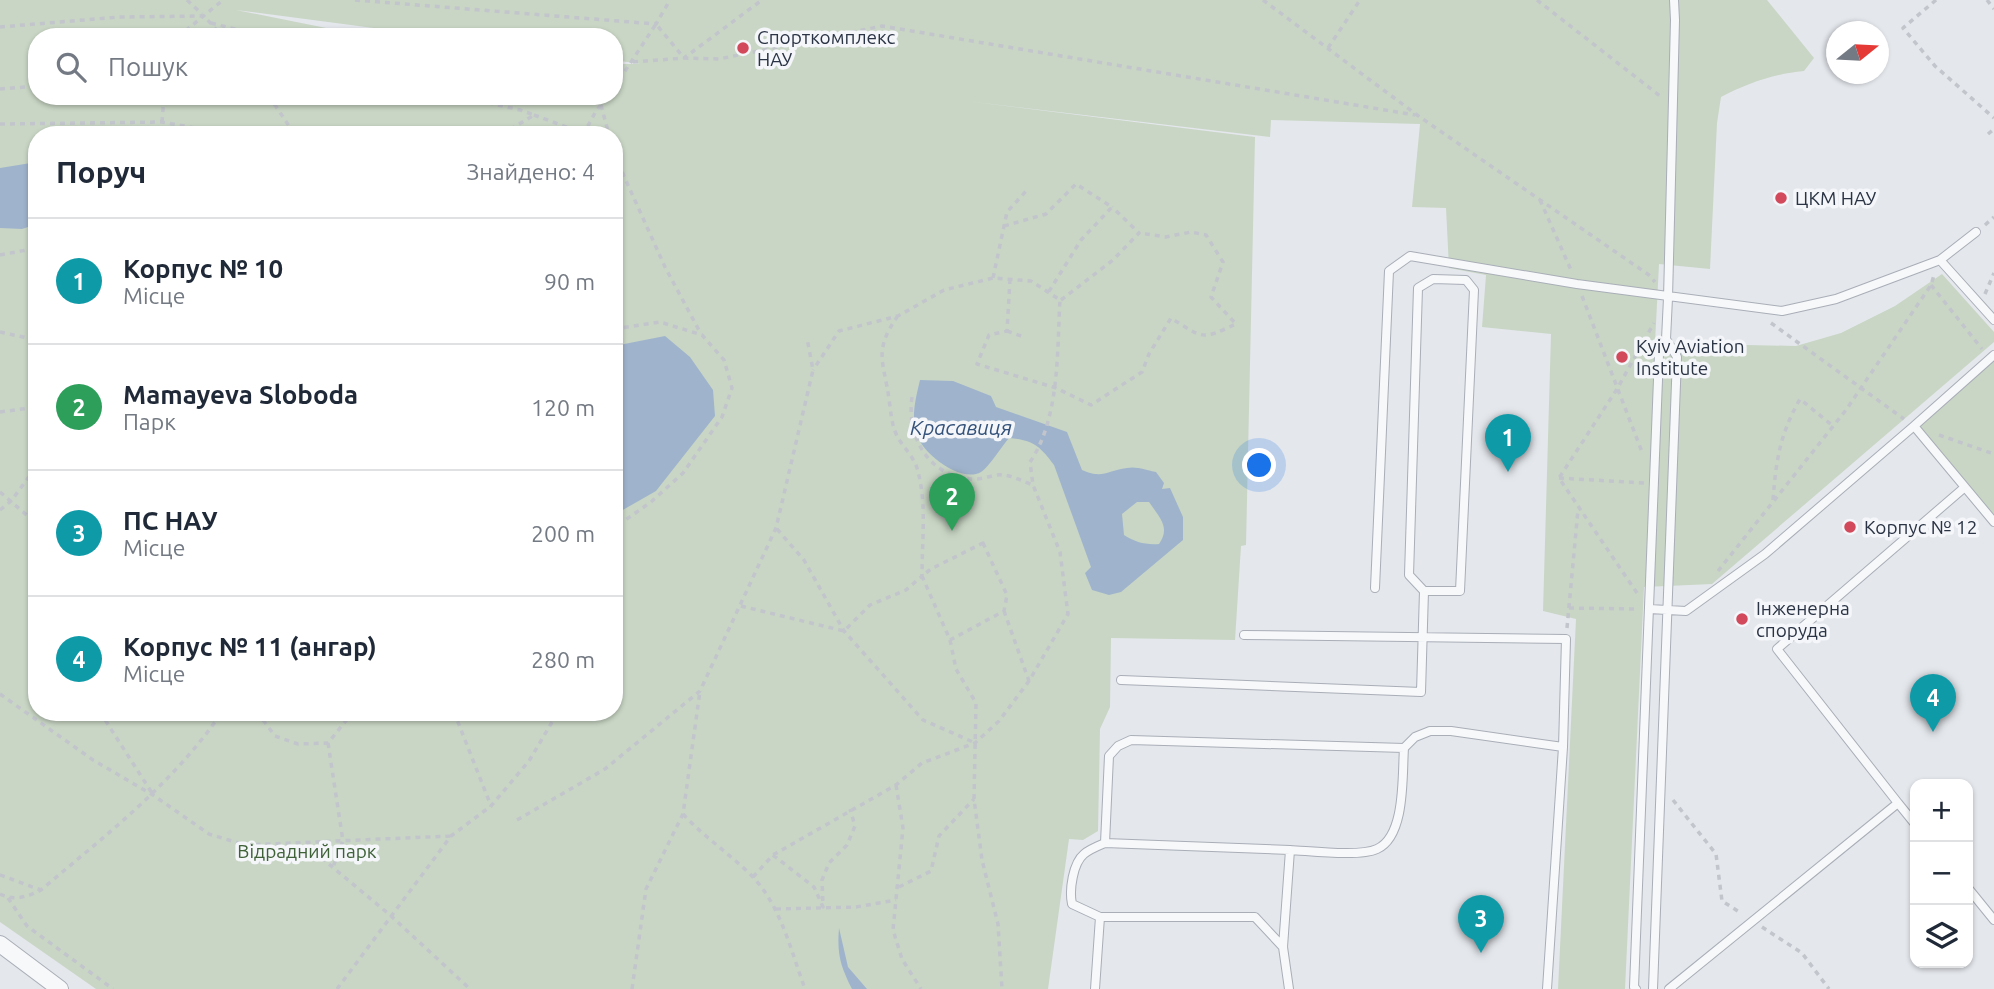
<!DOCTYPE html>
<html lang="uk">
<head>
<meta charset="utf-8">
<style>
  body { margin:0; font-family:Ubuntu,sans-serif; background:#f6f6f7; color:#1f2937 }
  .controls { position:absolute; right:21px; bottom:21px; display:grid; overflow:hidden; border-radius:14px; box-shadow:0 2px 5px #0004 }
  .controls button { width:63px; height:63px; display:grid; place-items:center; padding:0; border:0; border-bottom:2px solid #e0e1e3; background:#fff; color:#1f2937; font:35px sans-serif }
  .compass { position:absolute; left:1826px; top:21px; width:63px; height:63px; border-radius:50%; background:#fff; box-shadow:0 2px 5px #0004; rotate:72deg }
  .you { position:absolute; left:1260px; top:466px; width:24px; height:24px; margin:-18px; border:5px solid #fff; border-radius:50%; background:#1a73e8; box-shadow:0 0 0 10px #1a73e833 }
  .badge { display:grid; place-items:center; width:46px; height:46px; border-radius:50%; background:#d1495b; color:#fff; font-size:23px; font-weight:700 }
  .pin { position:absolute; translate:-50% -58px; filter:drop-shadow(0 2px 4px #0008) }
  .pin::after { content:''; position:absolute; top:37px; width:24px; height:21px; background:inherit; clip-path:polygon(0 0,100% 0,50% 100%) }
  .list { margin:0; padding:0; list-style:none }
  h2 { display:flex; justify-content:space-between; align-items:center; height:91px; margin:0; padding:0 28px; font-size:30px }
  h2 small { font-size:23px; font-weight:400; color:#747a83 }
  .list li { display:grid; grid-template-columns:46px 1fr auto; gap:21px; align-items:center; box-sizing:border-box; height:126px; padding:0 28px; border-top:2px solid #e0e1e3 }
  .list b { display:block; font-size:26px; white-space:nowrap }
  .list p { margin:0; font-size:23px; white-space:nowrap; color:#747a83 }
  .list em { font-size:23px; font-style:normal; color:#747a83 }
  .icon { flex:none; width:38px; height:38px; fill:none; stroke:currentColor; stroke-width:2; stroke-linecap:round; stroke-linejoin:round }
  .map { position:relative; flex:none; width:1994px; height:989px; overflow:hidden }
  .search { position:absolute; background:#fff; box-shadow:0 2px 5px #0004; left:28px; top:28px; width:595px; height:77px; display:flex; align-items:center; gap:18px; box-sizing:border-box; padding:0 24px; border-radius:28px; color:#747a83; font-size:26px }
  .panel { position:absolute; background:#fff; box-shadow:0 2px 5px #0004; left:28px; top:126px; width:595px; height:595px; border-radius:28px }
  .map>svg:first-child { display:block }
</style>
</head>
<body>
<div class="map">
<svg width="1994" height="989" viewBox="0 0 1994 989">
  <rect width="100%" height="100%" fill="#e4e7ec"/>
  <path fill="#c9d6c5" fill-rule="evenodd" d="M0,0h1767l47,58 -10,13c-31,3 -56,12 -83,26l-4,26 -7,146 -51,-5 -4,79 141,3 45,-13 54,-27 47,-32 52,58v10l-282,242 -68,3 -19,402h-67l18,-370 -33,-8 8,-277 -69,-7 4,-52 -37,-7 -3,-60 -34,-1 8,-83 -149,-4 -1,17 -304,-36 289,36 -9,408 -5,1 -6,94 -124,-2 -1,69 -10,22 -2,102 -15,9 -14,-1 -21,150h-952l-96,-67zM236,10l206,27h172v23l26,4h-26v32h-577v-59h334zM37,135h577v577h-577z
    M1994,356v164l-79,-94z"/>
  <path fill="#9fb4cc" fill-rule="evenodd" d="M37,162v62l-15,5 -22,-1v-60z
    M665,336l25,21 23,33 2,26 -59,75 -42,24v-169z
    M920,380l33,1 38,15 5,11 71,25 15,38c21,9 24,1 45,-2 9,-2 20,2 29,4l8,11 -2,6 8,-1 13,29v23l-62,52 -12,3 -17,-5 -7,-17 6,-6 -37,-102c-14,-19 -21,-25 -45,-27 -7,8 -20,29 -28,34 -21,12 -63,-21 -66,-43 -3,-17 1,-32 5,-49zM1137,502h12c10,15 22,25 10,42 -14,1 -24,-2 -35,-9l-2,-21z
    M839,928l9,39 19,22h-15c-12,-24 -15,-35 -13,-61z"/>
  <g fill="none" stroke-linecap="round" stroke-linejoin="round">
    <defs>
      <path id="lane" d="M1940,260l36,-28
        M1914,426l80,-71
        M1375,588l14,-317 21,-15 167,28 205,27 54,-12 104,-39 54,60
        M1649,609l37,2 79,-57 149,-128 80,96
        M1244,635l322,4 -3,108 -16,242
        M1121,680l300,12 3,-101 -15,-16 9,-287 15,-9 33,1 8,10 -14,301h-36
        M1404,748l11,-11 15,-6h21l112,16
        M1898,803l17,21
        M1105,843l4,-87 9,-10 13,-6 273,8c-2,27 2,88 -27,101 -17,8 -66,2 -87,1
        M1968,888l26,32
        M1283,947l-28,-30h-155l-28,-13c-3,-14 1,-41 12,-50 6,-5 14,-8 21,-11l185,7 -7,97 6,42
        M1095,989l5,-72
        M1636,989l-2,-2 25,-633 7,-15 2,-41 7,-278 -1,-20
        M1653,989l24,-632 -11,-18
        M1669,989l229,-186 -121,-154 188,-162"/>
      <path id="street" d="M0,944l60,45"/>
    </defs>
    <use href="#lane" stroke="#a9aeb7" stroke-width="10"/>
    <use href="#street" stroke="#a9aeb7" stroke-width="18"/>
    <path stroke="#c2c5cb" stroke-width="3.5" stroke-dasharray="5 5" stroke-linecap="butt" d="M187,0l15,14
      M355,0l301,24 14,-24
      M1263,0l154,115 232,160 6,7
      M1537,0l123,96
      M1936,0l-33,28 32,38 59,52
      M1987,0l7,9
      M211,23l56,14
      M0,27l119,-10 85,-1 19,21
      M178,37l45,-37
      M1328,48l32,-48
      M633,62l51,-4 78,-58
      M614,77h9
      M614,88l42,-64 28,34 35,1 163,-33 533,89
      M0,89l37,-3
      M269,96l26,39
      M459,96l61,14 14,5 -33,20
      M601,105l8,30
      M534,115l54,20
      M162,122l2,-26
      M0,124l162,-2 72,13
      M1988,134l6,-5
      M583,135l13,-24 12,-15
      M614,154l51,113 36,67
      M1540,200l31,70
      M1985,225l9,-8
      M1004,226l42,-12 30,-30 36,23 -31,33 -33,53
      M0,255l37,-7
      M993,278l14,-66 20,-22
      M1010,279l-3,52 -18,4 -12,29 79,24 35,17 51,-33 7,-18 22,-36c33,21 30,22 65,6l-25,-27 12,-35 -17,-27 -15,-3 -25,5 -27,-4
      M1931,285l51,64
      M1985,294l9,-21
      M1582,296l60,156
      M1061,300l52,-40 26,-27 -27,-26
      M1771,323l133,96
      M614,329l46,-7 42,13 22,25 8,28 -10,29 -39,56 -32,29 -37,26
      M1007,331l17,6
      M0,332l37,8
      M912,397c-6,41 18,82 64,82 8,0 18,-5 26,-4 10,0 22,7 31,10
      M0,412l37,-5
      M1939,435l55,19
      M1559,478l85,5
      M0,492l37,32
      M1773,500c3,-40 7,-66 27,-101l33,27
      M0,510l11,-9 26,-35
      M777,529l27,31 40,71 79,89 50,22
      M983,543l24,52 -3,16 -54,29 -28,-64 9,-7z
      M1718,571l128,-161 85,-125 3,-10
      M1637,593l-78,-115 58,-89 37,-66
      M741,606l103,25 26,-26 36,-15 16,-14c0,-36 5,-74 -5,-108 -4,-12 -14,-21 -20,-32 -6,-13 -6,-24 -8,-37 -5,-37 -16,-47 8,-82
      M1569,608l67,1
      M1004,611l25,70
      M1567,628l11,-118
      M950,640l6,29 20,34 -2,96 8,61 16,64 4,65
      M0,694l93,66 60,35 56,39 36,11 206,-9
      M100,712l52,81
      M257,712l18,24 23,8 30,-1 25,-31
      M454,712l37,94
      M328,743l15,98 -10,26
      M896,785l7,43 -10,102 9,29 19,30
      M1673,800l43,54 6,47 19,12
      M683,814c21,23 47,40 69,62 29,30 39,75 53,113
      M517,820l88,-51 95,-78 76,-163 37,-158 -6,-32
      M306,845l84,70 80,74
      M773,855l41,32 9,20 -1,-27 7,-17 18,-18 8,-19 -5,-17
      M0,875l41,15
      M753,877l20,-22 123,-70 26,-22 53,-20 24,-22 30,-40 39,-67 -8,-62 -27,-67 -3,-23c30,-44 27,-111 30,-162l-29,-19 -38,-3 -49,12 -46,26 -59,15 -26,39
      M899,887l32,-16 8,-35 35,-37
      M0,894c15,7 27,3 41,-4 66,-56 132,-106 181,-178
      M8,898l19,28 86,63
      M776,909l80,-2 40,-7
      M1762,927l40,26 27,36
      M337,989l114,-153 40,-30 38,-45 29,-49
      M632,989l14,-100 37,-75 17,-123"/>
    <use href="#lane" stroke="#f7f8fa" stroke-width="8"/>
    <use href="#street" stroke="#f7f8fa" stroke-width="16"/>
  </g>
  <g fill="#d1495b" stroke="#f4f6f9" stroke-width="2.5">
    <circle cx="743" cy="48" r="7"/>
    <circle cx="1781" cy="198" r="7"/>
    <circle cx="1622" cy="357" r="7"/>
    <circle cx="1850" cy="527" r="7"/>
    <circle cx="1742" cy="619" r="7"/>
  </g>
  <g text-anchor="middle" dominant-baseline="central" stroke-width="7" stroke-linejoin="round" paint-order="stroke">
    <g font-size="19" fill="#2b3445" stroke="#f4f6f9" text-anchor="start">
      <text x="757" y="37">Спорткомплекс<tspan x="757" dy="22">НАУ</tspan></text>
      <text x="1795" y="198">ЦКМ НАУ</text>
      <text x="1636" y="346">Kyiv Aviation<tspan x="1636" dy="22">Institute</tspan></text>
      <text x="1864" y="527">Корпус № 12</text>
      <text x="1756" y="608">Інженерна<tspan x="1756" dy="22">споруда</tspan></text>
    </g>
    <g font-size="19" fill="#3f6138" stroke="#f4f6f9">
      <text x="307" y="851">Відрадний парк</text>
    </g>
    <g font-size="21" font-style="italic" fill="#34527a" stroke="#f4f6f9">
      <text x="961" y="427">Красавиця</text>
    </g>
  </g>
</svg>
<div class="controls">
<button>+</button>
<button>−</button>
<button><svg class="icon" aria-label="layers" viewBox="0 0 24 24"><path d="M12 4l9 5-9 5-9-5zM3 14l9 5 9-5"/></svg></button>
</div>
<svg class="compass" viewBox="-18 -18 36 36"><path d="M0-13l5 13h-10z" fill="#e53935"/><path d="M0 13l5-13h-10z" fill="#747a83"/></svg>
<div class="you"></div>
<div class="pin badge" style="left:1508px;top:472px;background:#0f9aa8">1</div>
<div class="pin badge" style="left:952px;top:531px;background:#2e9e5b">2</div>
<div class="pin badge" style="left:1481px;top:953px;background:#0f9aa8">3</div>
<div class="pin badge" style="left:1933px;top:732px;background:#0f9aa8">4</div>
<div class="search"><svg class="icon" aria-label="search" viewBox="0 0 24 24"><circle cx="10" cy="10" r="6"/><path d="M15 15l6 6"/></svg>Пошук</div>
<section class="panel">
<h2>Поруч<small>Знайдено: 4</small></h2>
<ul class="list">
<li><span class="badge" style="background:#0f9aa8">1</span><div><b>Корпус № 10</b><p>Місце</p></div><em>90 m</em></li>
<li><span class="badge" style="background:#2e9e5b">2</span><div><b>Mamayeva Sloboda</b><p>Парк</p></div><em>120 m</em></li>
<li><span class="badge" style="background:#0f9aa8">3</span><div><b>ПС НАУ</b><p>Місце</p></div><em>200 m</em></li>
<li><span class="badge" style="background:#0f9aa8">4</span><div><b>Корпус № 11 (ангар)</b><p>Місце</p></div><em>280 m</em></li>
</ul>
</section>
</div>
</body>
</html>
